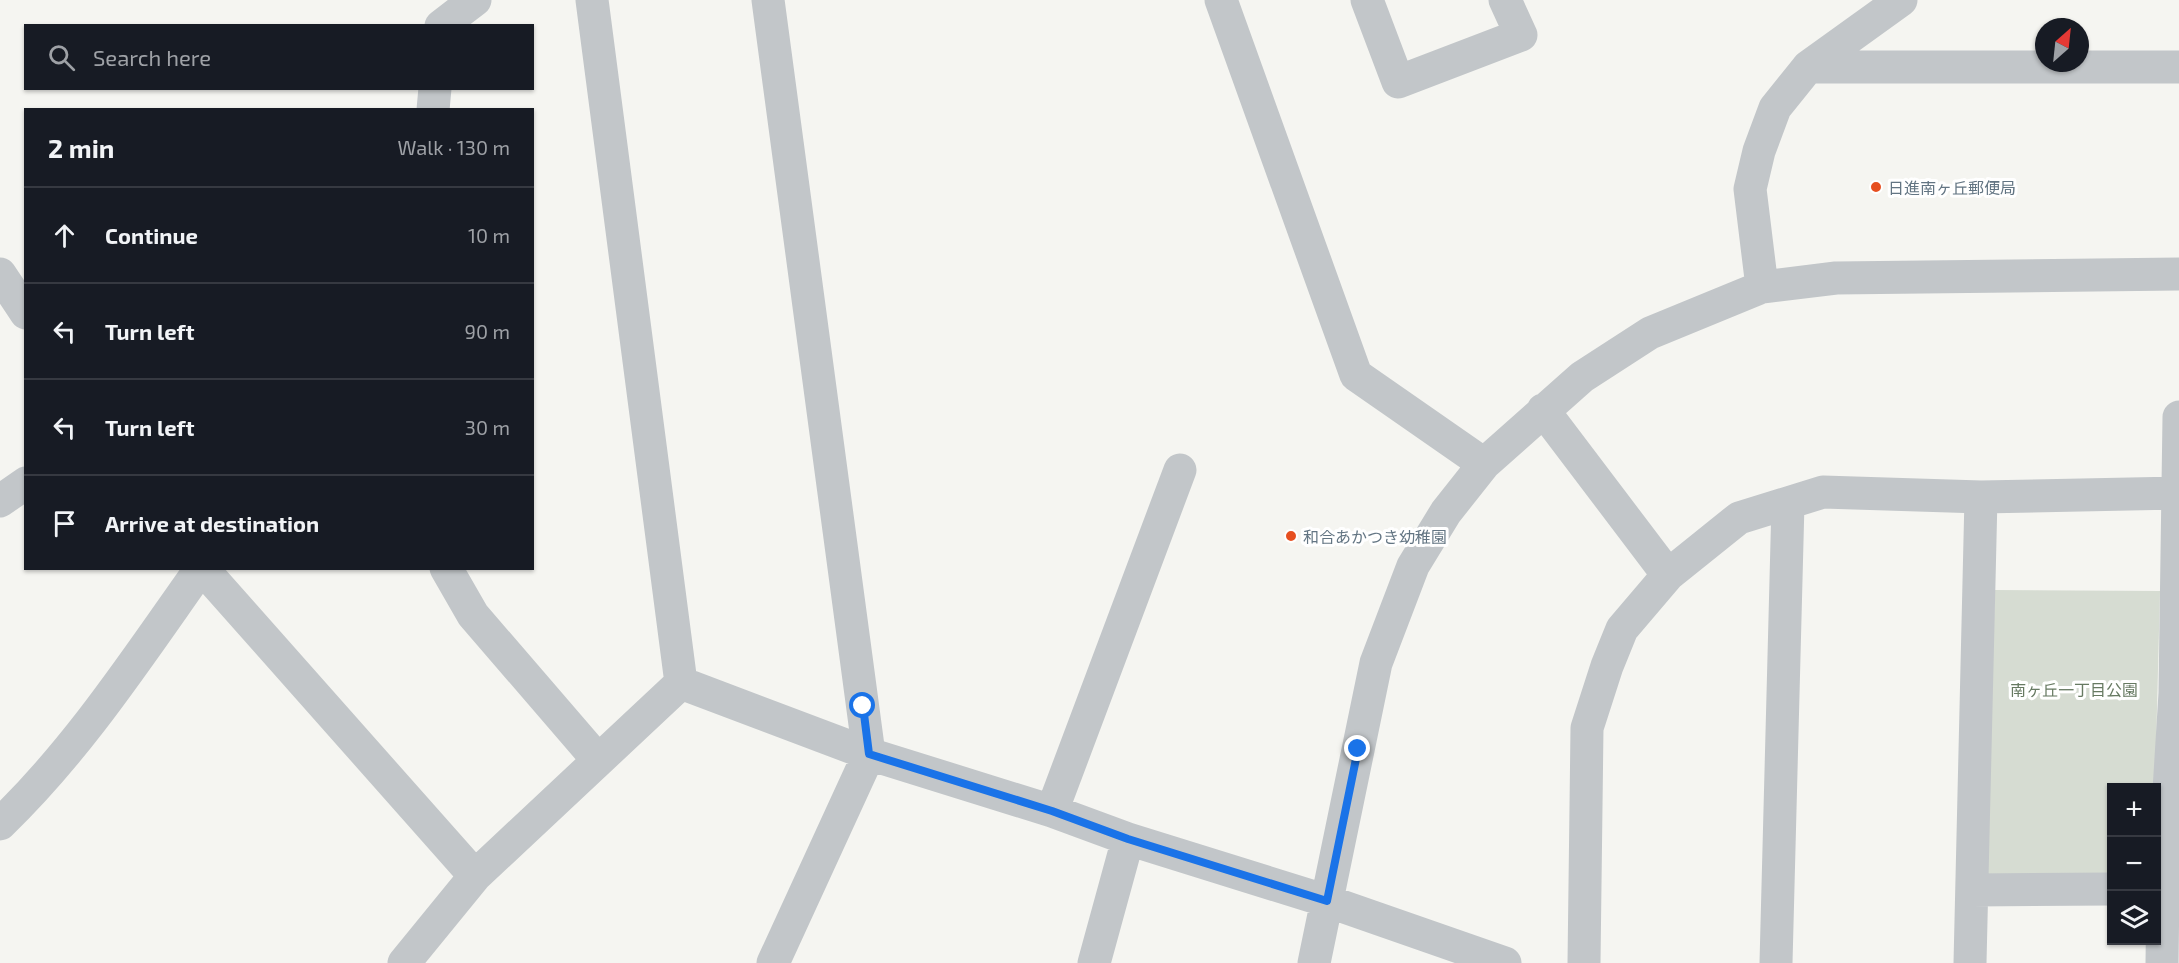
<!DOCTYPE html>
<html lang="en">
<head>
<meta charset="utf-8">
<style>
  body { margin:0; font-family:"Exo 2","Noto Sans JP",sans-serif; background:#242831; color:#f1f3f6 }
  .controls { position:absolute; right:18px; bottom:18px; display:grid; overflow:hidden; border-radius:0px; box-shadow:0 2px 4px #0004 }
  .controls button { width:54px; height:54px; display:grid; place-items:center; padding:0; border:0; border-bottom:2px solid #363941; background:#171b24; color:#f1f3f6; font:30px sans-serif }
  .compass { position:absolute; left:2035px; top:18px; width:54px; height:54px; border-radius:50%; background:#171b24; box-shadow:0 2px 4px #0004; rotate:27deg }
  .stop { position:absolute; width:18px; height:18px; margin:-14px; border:4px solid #1a73e8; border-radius:50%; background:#fff }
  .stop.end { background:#1a73e8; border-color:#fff; box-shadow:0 2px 6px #0008 }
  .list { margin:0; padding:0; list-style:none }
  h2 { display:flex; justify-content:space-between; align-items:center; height:78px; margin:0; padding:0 24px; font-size:26px }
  h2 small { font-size:20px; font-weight:400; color:#9ea1a6 }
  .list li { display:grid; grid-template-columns:39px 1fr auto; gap:18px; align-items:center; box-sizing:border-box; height:96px; padding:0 24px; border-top:2px solid #363941 }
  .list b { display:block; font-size:22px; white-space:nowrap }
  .list em { font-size:20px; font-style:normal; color:#9ea1a6 }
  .icon { flex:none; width:33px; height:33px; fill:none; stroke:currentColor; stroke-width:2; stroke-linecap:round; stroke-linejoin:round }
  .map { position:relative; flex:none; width:2179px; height:963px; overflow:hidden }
  .search { position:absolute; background:#171b24; box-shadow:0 2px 4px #0004; left:24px; top:24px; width:510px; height:66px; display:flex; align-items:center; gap:15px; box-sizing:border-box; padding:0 21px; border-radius:0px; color:#9ea1a6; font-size:22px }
  .panel { position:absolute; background:#171b24; box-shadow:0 2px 4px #0004; left:24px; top:108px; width:510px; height:462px; border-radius:0px }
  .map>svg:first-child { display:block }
</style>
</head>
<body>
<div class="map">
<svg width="2179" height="963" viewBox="0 0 2179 963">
  <rect width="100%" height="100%" fill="#f5f5f1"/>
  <path fill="#d6dcd2" d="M1995,590l165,1 -5,196 -43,1 -1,94 -113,2 -14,-15z"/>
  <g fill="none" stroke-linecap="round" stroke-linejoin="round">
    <path stroke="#c2c6c9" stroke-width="33" d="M592,0l89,683
      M768,0l101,754 -96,209
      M1221,0l135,375 128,89
      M1367,0l31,82 123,-47 -16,-35
      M441,26l34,-26
      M1808,67h371
      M433,110l2,-22
      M0,274l26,39
      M1762,287l-12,-98 9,-38 16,-43 33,-41 93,-67
      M1543,410l125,165
      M0,501l26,-18
      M202,568l273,308
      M446,568l27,47 125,145
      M681,683l188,71 183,57 76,28 199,62 178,62
      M1052,811l128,-341
      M0,824c78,-75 138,-167 201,-256
      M1972,890l140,-1
      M404,963l71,-87 206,-193
      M1094,963l34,-124
      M1314,963l62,-300 37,-97 33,-54 38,-48 98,-87 68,-44 112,-46 74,-9 343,-4
      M1584,963l3,-235 20,-62 15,-37 46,-54 71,-57 84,-26 158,5 198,-4
      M1776,963l12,-460
      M1970,963l11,-466
      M2162,963l1,-75 12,-195 4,-276"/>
  </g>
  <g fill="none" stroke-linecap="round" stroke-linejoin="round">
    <path stroke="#1a73e8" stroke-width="8" d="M863,706l6,48 183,57 76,28 199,62 31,-152"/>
  </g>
  <g fill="#e64f20" stroke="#fff" stroke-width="2">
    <circle cx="1876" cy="187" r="6"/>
    <circle cx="1291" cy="536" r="6"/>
  </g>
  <g text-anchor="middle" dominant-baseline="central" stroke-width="6" stroke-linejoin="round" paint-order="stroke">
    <g font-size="16" fill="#637583" stroke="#fff" text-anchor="start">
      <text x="1888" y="187">日進南ヶ丘郵便局</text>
      <text x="1303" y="536">和合あかつき幼稚園</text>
    </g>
    <g font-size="16" fill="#677a62" stroke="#fff">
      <text x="2074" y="689">南ヶ丘一丁目公園</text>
    </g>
  </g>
</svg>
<div class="controls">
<button>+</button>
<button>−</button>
<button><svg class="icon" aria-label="layers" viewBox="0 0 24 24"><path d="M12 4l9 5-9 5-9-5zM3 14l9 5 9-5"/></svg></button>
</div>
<svg class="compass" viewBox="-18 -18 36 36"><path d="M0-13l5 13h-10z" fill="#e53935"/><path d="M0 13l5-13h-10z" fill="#9ea1a6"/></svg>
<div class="stop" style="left:863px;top:706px"></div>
<div class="stop end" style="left:1358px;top:749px"></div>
<div class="search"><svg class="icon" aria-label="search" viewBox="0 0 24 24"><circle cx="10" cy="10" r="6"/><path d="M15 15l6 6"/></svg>Search here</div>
<section class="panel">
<h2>2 min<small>Walk · 130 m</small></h2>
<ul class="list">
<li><svg class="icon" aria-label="ahead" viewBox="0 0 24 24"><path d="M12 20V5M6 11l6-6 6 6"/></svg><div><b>Continue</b></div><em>10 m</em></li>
<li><svg class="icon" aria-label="left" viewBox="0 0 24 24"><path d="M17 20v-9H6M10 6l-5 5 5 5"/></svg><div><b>Turn left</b></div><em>90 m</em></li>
<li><svg class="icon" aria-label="left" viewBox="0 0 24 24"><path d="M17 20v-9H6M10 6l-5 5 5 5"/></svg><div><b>Turn left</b></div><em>30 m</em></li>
<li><svg class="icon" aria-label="arrive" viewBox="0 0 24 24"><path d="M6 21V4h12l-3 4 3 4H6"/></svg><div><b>Arrive at destination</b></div></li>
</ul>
</section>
</div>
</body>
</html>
